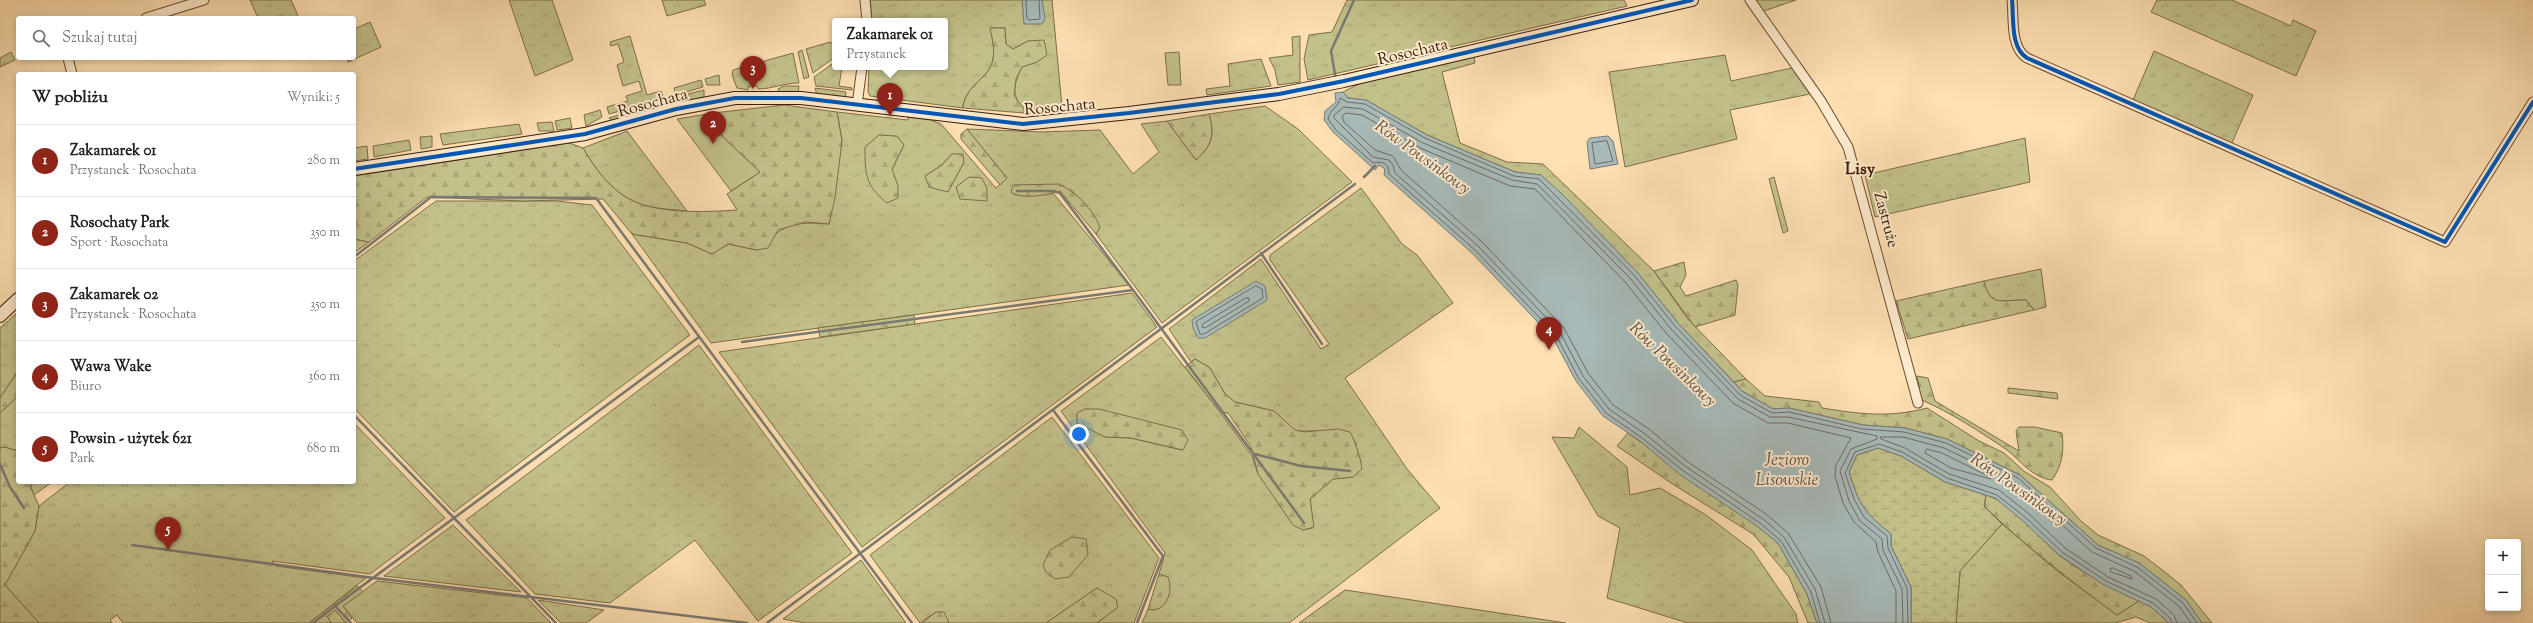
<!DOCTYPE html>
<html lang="pl">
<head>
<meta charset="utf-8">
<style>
  body { margin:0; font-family:"Sorts Mill Goudy",serif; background:#f6f6f6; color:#202124 }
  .controls { position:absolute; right:12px; bottom:12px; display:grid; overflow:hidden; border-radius:4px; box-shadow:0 2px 6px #0003 }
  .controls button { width:36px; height:36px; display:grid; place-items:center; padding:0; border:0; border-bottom:1px solid #e0e0e0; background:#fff; color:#202124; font:20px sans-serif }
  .you { position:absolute; left:1079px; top:434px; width:14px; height:14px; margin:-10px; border:3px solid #fff; border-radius:50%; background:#1a73e8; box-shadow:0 0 0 6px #1a73e833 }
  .badge { display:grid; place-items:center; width:26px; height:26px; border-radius:50%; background:#8f2418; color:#fff; font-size:13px; font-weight:700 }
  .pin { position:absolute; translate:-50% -33px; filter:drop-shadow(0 1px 2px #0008) }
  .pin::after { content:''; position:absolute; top:21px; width:14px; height:12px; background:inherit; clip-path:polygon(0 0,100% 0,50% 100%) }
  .popup { position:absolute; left:832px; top:18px; width:116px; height:52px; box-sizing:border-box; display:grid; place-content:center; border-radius:4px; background:#fff; filter:drop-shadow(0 1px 3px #0005); font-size:13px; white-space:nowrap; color:#757577 }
  .popup b { font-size:15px; color:#202124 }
  .popup::after { content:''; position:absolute; left:50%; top:100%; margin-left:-8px; border:8px solid transparent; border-top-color:#fff }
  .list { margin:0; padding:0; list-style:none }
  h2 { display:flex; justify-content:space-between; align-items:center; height:52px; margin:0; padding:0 16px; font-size:17px }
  h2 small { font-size:13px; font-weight:400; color:#757577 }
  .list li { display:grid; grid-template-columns:26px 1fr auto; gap:12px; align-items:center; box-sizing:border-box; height:72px; padding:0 16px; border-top:1px solid #e0e0e0 }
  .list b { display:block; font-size:15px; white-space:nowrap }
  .list p { margin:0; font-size:13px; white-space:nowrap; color:#757577 }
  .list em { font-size:13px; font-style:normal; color:#757577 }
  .icon { flex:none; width:22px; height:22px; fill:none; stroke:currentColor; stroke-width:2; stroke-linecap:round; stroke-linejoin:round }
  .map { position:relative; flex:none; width:2533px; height:623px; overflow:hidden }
  .search { position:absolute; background:#fff; box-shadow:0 2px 6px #0003; left:16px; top:16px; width:340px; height:44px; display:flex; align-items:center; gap:10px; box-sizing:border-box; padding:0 14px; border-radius:4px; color:#757577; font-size:15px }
  .panel { position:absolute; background:#fff; box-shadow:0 2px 6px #0003; left:16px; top:72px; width:340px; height:412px; border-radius:4px }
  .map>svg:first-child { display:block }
</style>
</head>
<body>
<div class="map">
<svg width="2533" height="623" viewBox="0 0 2533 623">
  <defs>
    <pattern id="grass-tufts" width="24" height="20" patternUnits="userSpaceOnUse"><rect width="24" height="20" fill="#c3c18a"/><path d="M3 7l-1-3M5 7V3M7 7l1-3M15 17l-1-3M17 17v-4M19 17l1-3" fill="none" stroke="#a8a576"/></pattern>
    <pattern id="forest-firs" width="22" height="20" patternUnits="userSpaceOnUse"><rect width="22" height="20" fill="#c3c18a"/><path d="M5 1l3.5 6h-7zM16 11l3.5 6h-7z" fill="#a8a576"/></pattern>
    <pattern id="wetland-marsh" width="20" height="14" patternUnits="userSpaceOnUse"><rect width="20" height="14" fill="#c3c18a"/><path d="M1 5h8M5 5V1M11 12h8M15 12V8" fill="none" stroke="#a8a576"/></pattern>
  </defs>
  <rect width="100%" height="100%" fill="#fee0b2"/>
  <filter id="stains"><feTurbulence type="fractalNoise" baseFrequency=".005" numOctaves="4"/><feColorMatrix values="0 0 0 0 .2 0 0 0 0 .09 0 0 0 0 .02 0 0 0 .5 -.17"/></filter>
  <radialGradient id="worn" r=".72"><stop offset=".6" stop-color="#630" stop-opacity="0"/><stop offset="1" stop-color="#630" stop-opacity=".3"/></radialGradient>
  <path fill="url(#grass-tufts)" stroke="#7e6d49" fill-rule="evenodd" d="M250,0h41l8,18h-41z
    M509,0h43l21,60 -38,16z
    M662,0h42l2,5 -39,11z
    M870,0h182l10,107 -38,2c-14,-15 -10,-25 -2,-42l15,-5 -9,-21 -15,8 -7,-5 -1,-16h-14c1,10 4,21 2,31 -3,20 -28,25 -30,49l-93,-12 -2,-4 1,-25h76v-46h-73z
    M1347,0h277l3,6 -319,74 -4,-21 5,-24 23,-3z
    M1752,0h44l-35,12z
    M2157,0h75l59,26 2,-6 23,11 -20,45 -145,-64z
    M370,22l11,25 -33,15 -1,-4h7v-29z
    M630,36l17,59 14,-4 3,8 -55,15 -2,-7 21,-6 -2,-5 16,-5 -3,-10 -16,5 -6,-21 7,-3 -6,-18 -7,2 -1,-4z
    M1300,36v46l-22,3 -3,-15 -6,-12 24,-3 -1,-18z
    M830,42l5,4v11l-22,16 -7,-24z
    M802,50l7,27 -5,2 -6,-27z
    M2154,51l99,44 -22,50 -98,-45z
    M793,53l6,30c-15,0 -27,6 -41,6l-1,-3 -9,1v3l-11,-2 -5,-13 1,-5z
    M1725,55l6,26 61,-13 18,26 -80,16 7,29 -112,28 -16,-95z
    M1474,57l1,6 -33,9 18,71 47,19 36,2 111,107 33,47 59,61 -12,3 -56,-59 -41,-51 -96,-97 -26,-3 -88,-37 -61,-35 -18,-2 -5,-6 18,-9z
    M1261,59l10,27 -64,9 -1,-6 24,-3 -2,-22z
    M835,62v5h7l-3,19 13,2v2l-36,-4 -2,-9z
    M719,75l1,10h-13l-2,-6z
    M701,80l2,7 -27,8 -2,-7z
    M784,86h15l-1,7 -19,-1 -1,-3z
    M815,88l31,4 -1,7 -28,-4z
    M704,90v7l-25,6 -3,-6z
    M1265,106l33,23 54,53 -190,141 -66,-89 3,-7 -27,-37 -61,2 4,3 38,-2 76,92 -418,58 -79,-109 55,9 25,11 16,-10 29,6c26,-25 35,-29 72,-26l13,-83 -5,-29 71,8v-3l23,3 10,4 55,64 11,-10 -40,-49 74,3 59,-2 33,44 26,-22 -18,-28 26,-3 29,39c16,-15 19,-24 13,-46zM897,136l7,9 -12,24zM952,154l12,8 -14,26 -25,-12 17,-11z
    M645,107l2,5 -34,9 -4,-3z
    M600,110l2,7 -16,9 -2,-11z
    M570,118l2,10 -15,2 -2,-9z
    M552,122l2,9h-15l-2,-8z
    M519,124l3,10 -79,11 -3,-11z
    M627,131l60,80c-17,-2 -38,-2 -54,-10 -22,-10 -39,-34 -50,-53z
    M432,136v11l-11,2 -1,-12z
    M2025,138l5,44 -155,35 -10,-42z
    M409,140l2,10 -37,7 -1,-11z
    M367,146l1,13 -14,2v-13z
    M1774,177l14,54 -5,2 -14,-54z
    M1361,188l41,56 15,11 36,48 -108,75 62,91 33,39 -151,115h-147l6,-14 6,1 14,-33 -9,-3 6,-21 -104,-142 100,-74 59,75 32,44 6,18 45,56 10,-2 -3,-29 23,-20 20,-2 8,-16 -5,-8v-11l-35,-11h-26l-21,-20 -39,-9 -10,-8 -15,-26 -15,-9 -4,3 -22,-33 92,-70 60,90 8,-5 -59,-84v-5zM1085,409c36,1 67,25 97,41l-51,-12 -26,-1z
    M436,201h121l35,4 98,130 -236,177 -100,-104v-147z
    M354,239l15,3 -15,11z
    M2041,269l5,38 -12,3 -8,-10 -29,1 -10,-8 -3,-12z
    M1132,293l25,34 -295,220 -143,-195z
    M18,312v59l-18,27v-70z
    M699,345l153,208 -94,68 -63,-81 -85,63 -75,-9 -69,-74z
    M18,396v55l-14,-4 -4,1v-35z
    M1052,417l107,141 -25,65h-37l21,-16 -21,-19 -51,35h-97l-13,-11 -16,11 -50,-68z
    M354,423l91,95 -75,56 -98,-13 4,5 90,12 -57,45h-186l-6,-8 -7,5 2,3h-73l-34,-38 30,-54 4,-25 31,-24h284z
    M1579,427l48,40 3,28 30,-7 46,27 46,35 44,64 2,9h-110l-81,-25 13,-70 -22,-12 -46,-79 22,1z
    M35,482h17l-18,13 -4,-10z
    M2002,524l54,46 61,45 22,-14 12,6 18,16h-19l-14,-6 -21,6h-159l4,-52z
    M453,525l68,67 -137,-16z
    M861,560l45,63h-100l-23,-4z
    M377,581l150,17 24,25h-194l-14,-17z
    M1345,590l221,33h-267z
    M538,600l66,10 -18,13h-25z
    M335,610l11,13h-15l-4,-7z"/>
  <path fill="url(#forest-firs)" stroke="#7e6d49" d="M990,28h15l1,16 7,5 15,-8 16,-1 3,15 -10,7 -15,5 -6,12 -2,17 10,13v4l-61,-5c2,-24 27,-29 30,-49 2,-10 -1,-22 -3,-31z
    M11,52l4,8 -15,7v-9z
    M784,105l53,7 5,29 -7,57 -6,26 -24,-2 -27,8 -10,18 -11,2 -29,-6 -16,10 -25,-11 -55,-9 -29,-35 -81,2 -95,-4 -58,45 -15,-3v-63l215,-33 14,5c11,19 28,43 50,53 28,13 74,11 104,9l-10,-16 33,-22 -38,-36 -9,-23z
    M1209,114c6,22 3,31 -13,46l-29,-39z
    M967,129l40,49 -7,7 -39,-46v-5z
    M879,135l18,1 7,9 -12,24 6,17v12l-11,5c-22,-18 -22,-29 -22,-56z
    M952,154h11l1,8 -16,30 -19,-5 -4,-11 17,-11z
    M969,177l13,1 5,11v12l-27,-2 -4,-12z
    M1059,184c18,9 33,24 41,43l-4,7 -36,-43c-12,4 -39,9 -49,1l2,-7z
    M1684,262l2,13 -6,12 6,9 50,-16 2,5 -3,30 -40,12 -41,-56z
    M1984,281c6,28 20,18 42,19l8,10 -126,29 -12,-38z
    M914,315l1,9 -95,13 -2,-9z
    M1195,359l15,9 15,26 10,8 39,9 21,19 9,2 34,-3 12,3c5,9 11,27 12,37l-9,8 -20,2 -23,20 4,28 -11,3 -10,-5 -35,-51 -7,-27 -23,-34 -8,-1 -35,-45z
    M18,371v25l-18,17v-15z
    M1917,376l11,2 7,23 84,50 -3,-20 3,-4h16l27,6c2,18 1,31 -10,47 -19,-2 -31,-19 -45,-30 -26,-18 -56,-37 -85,-50l-4,-7 2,-1z
    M1746,379l19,17 54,6 3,6c37,6 68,10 105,0l52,33 25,12 21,19 25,15 31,34 17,14 46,21 22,17 15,12 31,38h-10l-16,-23 -47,-37 -41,-18 -78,-70 -73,-36 -42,-11 -42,-3 -74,-17 -16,1 -31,-18 -8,-9z
    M2008,388l49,5 1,6 -50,-6z
    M1085,409h14l83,21 6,10 -5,10 -52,-12 -26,-1 -28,-14v-10z
    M1628,433l129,93 21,17 29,51 10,29h-9l-19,-46 -36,-43 -79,-49 -57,-39z
    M4,447l14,4v31h17l-5,4 9,20 -4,25 -30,54 34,38h-39v-175z
    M1986,495c30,10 50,41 73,60 25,19 52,33 80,46l-22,14c-46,-34 -92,-69 -133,-109z
    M1072,537l14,2 2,16 -19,22 -14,2 -9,-7 -3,-7 7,-15z
    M1159,574l9,3c6,14 -2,37 -20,32z
    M357,586l6,6 -20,14 9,12 -6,5 -11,-13 -8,6 4,7h-22z
    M1097,588l19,11 2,8 -21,16h-51z
    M936,612h8l5,11h-27z"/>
  <path fill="url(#wetland-marsh)" stroke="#7e6d49" d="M1878,448l23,8 44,26 41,13 -2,11 18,18 -42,47 -4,52h-45v-36l-20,-41v-12c-27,-22 -32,-29 -42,-62l8,-17z"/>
  <path fill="#c3c18a" stroke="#7e6d49" d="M1179,52l2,33h-13l-3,-32z
    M713,113l9,23 38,36 -29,19 -54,-72z"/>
  <path fill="#a7bab9" stroke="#7b7a72" d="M1022,0h20l3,19 -3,5h-18z
    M1343,92l5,6 18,2 61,35 88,37 26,3 21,19 75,78 41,51 64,68 31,18 16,-1 74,17 42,3 42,11 73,36 78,70 41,18 47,37 16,23h-33l-18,-16 -47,-22 -45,-30 -37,-35 -27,-22 -50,-16 -44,-26 -23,-8 -21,7 -8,17c10,33 15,40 42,62v12l20,41v36h-94l-10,-29 -29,-51 -21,-17 -78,-52 -39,-33 -37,-25 -27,-35 -23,-43 -81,-85 -88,-78 1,-6 -6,-4 -4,5 -42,-38 -9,-12 1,-9 11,-9 -1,-9z
    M1608,136l5,5 5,23 -28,5 -3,-27 3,-4z
    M1256,281l9,5 2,14 -62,38h-7l-5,-10 -1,-8z"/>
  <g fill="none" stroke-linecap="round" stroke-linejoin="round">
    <path stroke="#706a60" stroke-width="1" d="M1026,0l1,18 2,2 11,-1 -1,-19
      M1607,141l6,20 -18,3 -3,-21z
      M1256,286l6,3 1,9 -59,36h-4l-4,-12z
      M1246,298h3v3l-44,27 -3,-1 1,-3z
      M1927,449l15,4 48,24 1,2 -40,-11 -26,-15z
      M2113,568l18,8 1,3 -21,-7 -1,-3z
      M1820,623l-9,-31 -30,-51 -21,-18 -78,-53 -40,-32 -36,-25 -27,-34 -23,-44 -81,-85 -86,-76c0,-11 -6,-13 -16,-11l-37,-33 -8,-11c2,-10 11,-12 12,-21l7,4 18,2 60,34 89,38 25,3 94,95 42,52 65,69 32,18 17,-1 73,17 42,3 42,11 72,35 78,70 41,19 46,36 14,20
      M1825,623l-10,-34 -31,-52 -21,-18 -78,-53 -40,-32 -36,-25 -26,-33 -23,-44 -82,-86 -83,-73 -2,-8 -4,-5 -16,-3 -39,-39v-3l10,-8 19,2 60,34 89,37 25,4 93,94 41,51 67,70 32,18h18l89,19v3l-26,10 -11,22 9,30 11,20 22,18 1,11 19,39 1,34
      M1831,623l-10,-36 -33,-54 -22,-19 -78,-52 -39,-33 -36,-24 -25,-32 -24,-45 -82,-86 -81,-72 -8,-14 -18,-6 -31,-28 -2,-6 4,-3 16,2 58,33 90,38 25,3 90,93 41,51 67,70 35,20h20l63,15 -15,27 -1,11 8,27 11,19 22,20 2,10 18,39v32
      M1908,623l-1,-35 -19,-40 -1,-12 -23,-19 -10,-18 -9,-26 10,-21 24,-8 23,8 45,26 50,17 28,22 37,35 44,29 47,22 17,15 2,5
      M2177,623l-3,-8 -18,-16 -48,-22 -43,-29 -37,-35 -29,-23 -50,-16 -44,-26 -24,-9 -1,-2h23l41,11 71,34 77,70 42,19 45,35 12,17"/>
    <path stroke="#7b7a72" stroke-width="2.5" d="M1336,80l-5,-29 23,-51
      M1364,177l11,-11
      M1017,191h36l7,2 73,97
      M1261,253l61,91
      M354,257l77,-60 165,1 316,425
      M742,342l391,-52 171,233
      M1053,410l110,146 -26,67
      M354,415l202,208
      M1255,454l46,12 49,5
      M0,464l10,23 14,21
      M60,483v-1
      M132,545l242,33 373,45
      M313,623l22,-17
      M351,623l-16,-17 364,-269
      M767,623l588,-439"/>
    <defs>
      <path id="street" d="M865,0l2,21
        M1750,0l71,101 27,46 70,256
        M2012,0c2,18 -2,48 15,58l418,184 88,-140
        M146,18l58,-18
        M68,58l4,16
        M857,105l5,-38"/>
      <path id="secondary" d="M354,169l231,-35 91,-25 59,-11h66l222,26 106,-11 150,-19 65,-13 348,-81
        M0,316l18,-17"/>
    </defs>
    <use href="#street" stroke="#6b4b32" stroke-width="11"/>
    <use href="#secondary" stroke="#3a1908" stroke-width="14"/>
    <use href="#street" stroke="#feebcd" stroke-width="9"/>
    <use href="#secondary" stroke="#feebcd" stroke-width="12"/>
    <defs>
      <path id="cycleway" d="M2012,0c2,18 -2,48 15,58l418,184 88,-140
        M354,169l231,-35 91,-25 59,-11h66l222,26 106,-11 150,-19 65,-13 348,-81"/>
    </defs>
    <use href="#cycleway" stroke="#feebcd" stroke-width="6"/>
    <use href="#cycleway" stroke="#0057b8" stroke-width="4"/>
  </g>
  <g text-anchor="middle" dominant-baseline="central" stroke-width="4" stroke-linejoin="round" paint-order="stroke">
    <g font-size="16" fill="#3a1908" stroke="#feebcd">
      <text transform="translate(1413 53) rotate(-13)">Rosochata</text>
      <text transform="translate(653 104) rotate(-15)">Rosochata</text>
      <text transform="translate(1060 108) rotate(-5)">Rosochata</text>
      <text transform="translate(1885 220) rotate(75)">Zastruże</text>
    </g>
    <g font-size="17" font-style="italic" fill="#605146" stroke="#feebcd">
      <text transform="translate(1422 158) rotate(36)">Rów Powsinkowy</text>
      <text transform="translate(1672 365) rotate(44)">Rów Powsinkowy</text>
      <text x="1787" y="461">Jezioro<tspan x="1787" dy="20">Lisowskie</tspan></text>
      <text transform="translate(2018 490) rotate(35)">Rów Powsinkowy</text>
    </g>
    <g font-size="17" font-weight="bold" fill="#3a1908" stroke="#feebcd">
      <text x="1860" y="170">Lisy</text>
    </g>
  </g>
  <rect width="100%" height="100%" filter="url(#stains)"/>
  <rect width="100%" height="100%" fill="url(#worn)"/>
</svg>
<div class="controls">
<button>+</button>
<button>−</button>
</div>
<div class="you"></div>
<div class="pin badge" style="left:890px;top:116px">1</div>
<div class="popup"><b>Zakamarek 01</b>Przystanek</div>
<div class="pin badge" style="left:713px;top:144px">2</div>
<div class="pin badge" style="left:753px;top:89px">3</div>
<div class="pin badge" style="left:1549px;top:350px">4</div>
<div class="pin badge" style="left:168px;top:550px">5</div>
<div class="search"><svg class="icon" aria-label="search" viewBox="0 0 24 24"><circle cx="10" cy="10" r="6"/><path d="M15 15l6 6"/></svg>Szukaj tutaj</div>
<section class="panel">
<h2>W pobliżu<small>Wyniki: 5</small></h2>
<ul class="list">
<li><span class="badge">1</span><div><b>Zakamarek 01</b><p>Przystanek · Rosochata</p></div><em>280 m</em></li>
<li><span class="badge">2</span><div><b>Rosochaty Park</b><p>Sport · Rosochata</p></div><em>350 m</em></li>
<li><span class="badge">3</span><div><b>Zakamarek 02</b><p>Przystanek · Rosochata</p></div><em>350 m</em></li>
<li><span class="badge">4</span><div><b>Wawa Wake</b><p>Biuro</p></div><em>360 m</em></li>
<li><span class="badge">5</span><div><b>Powsin - użytek 621</b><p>Park</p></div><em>680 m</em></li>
</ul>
</section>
</div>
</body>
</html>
